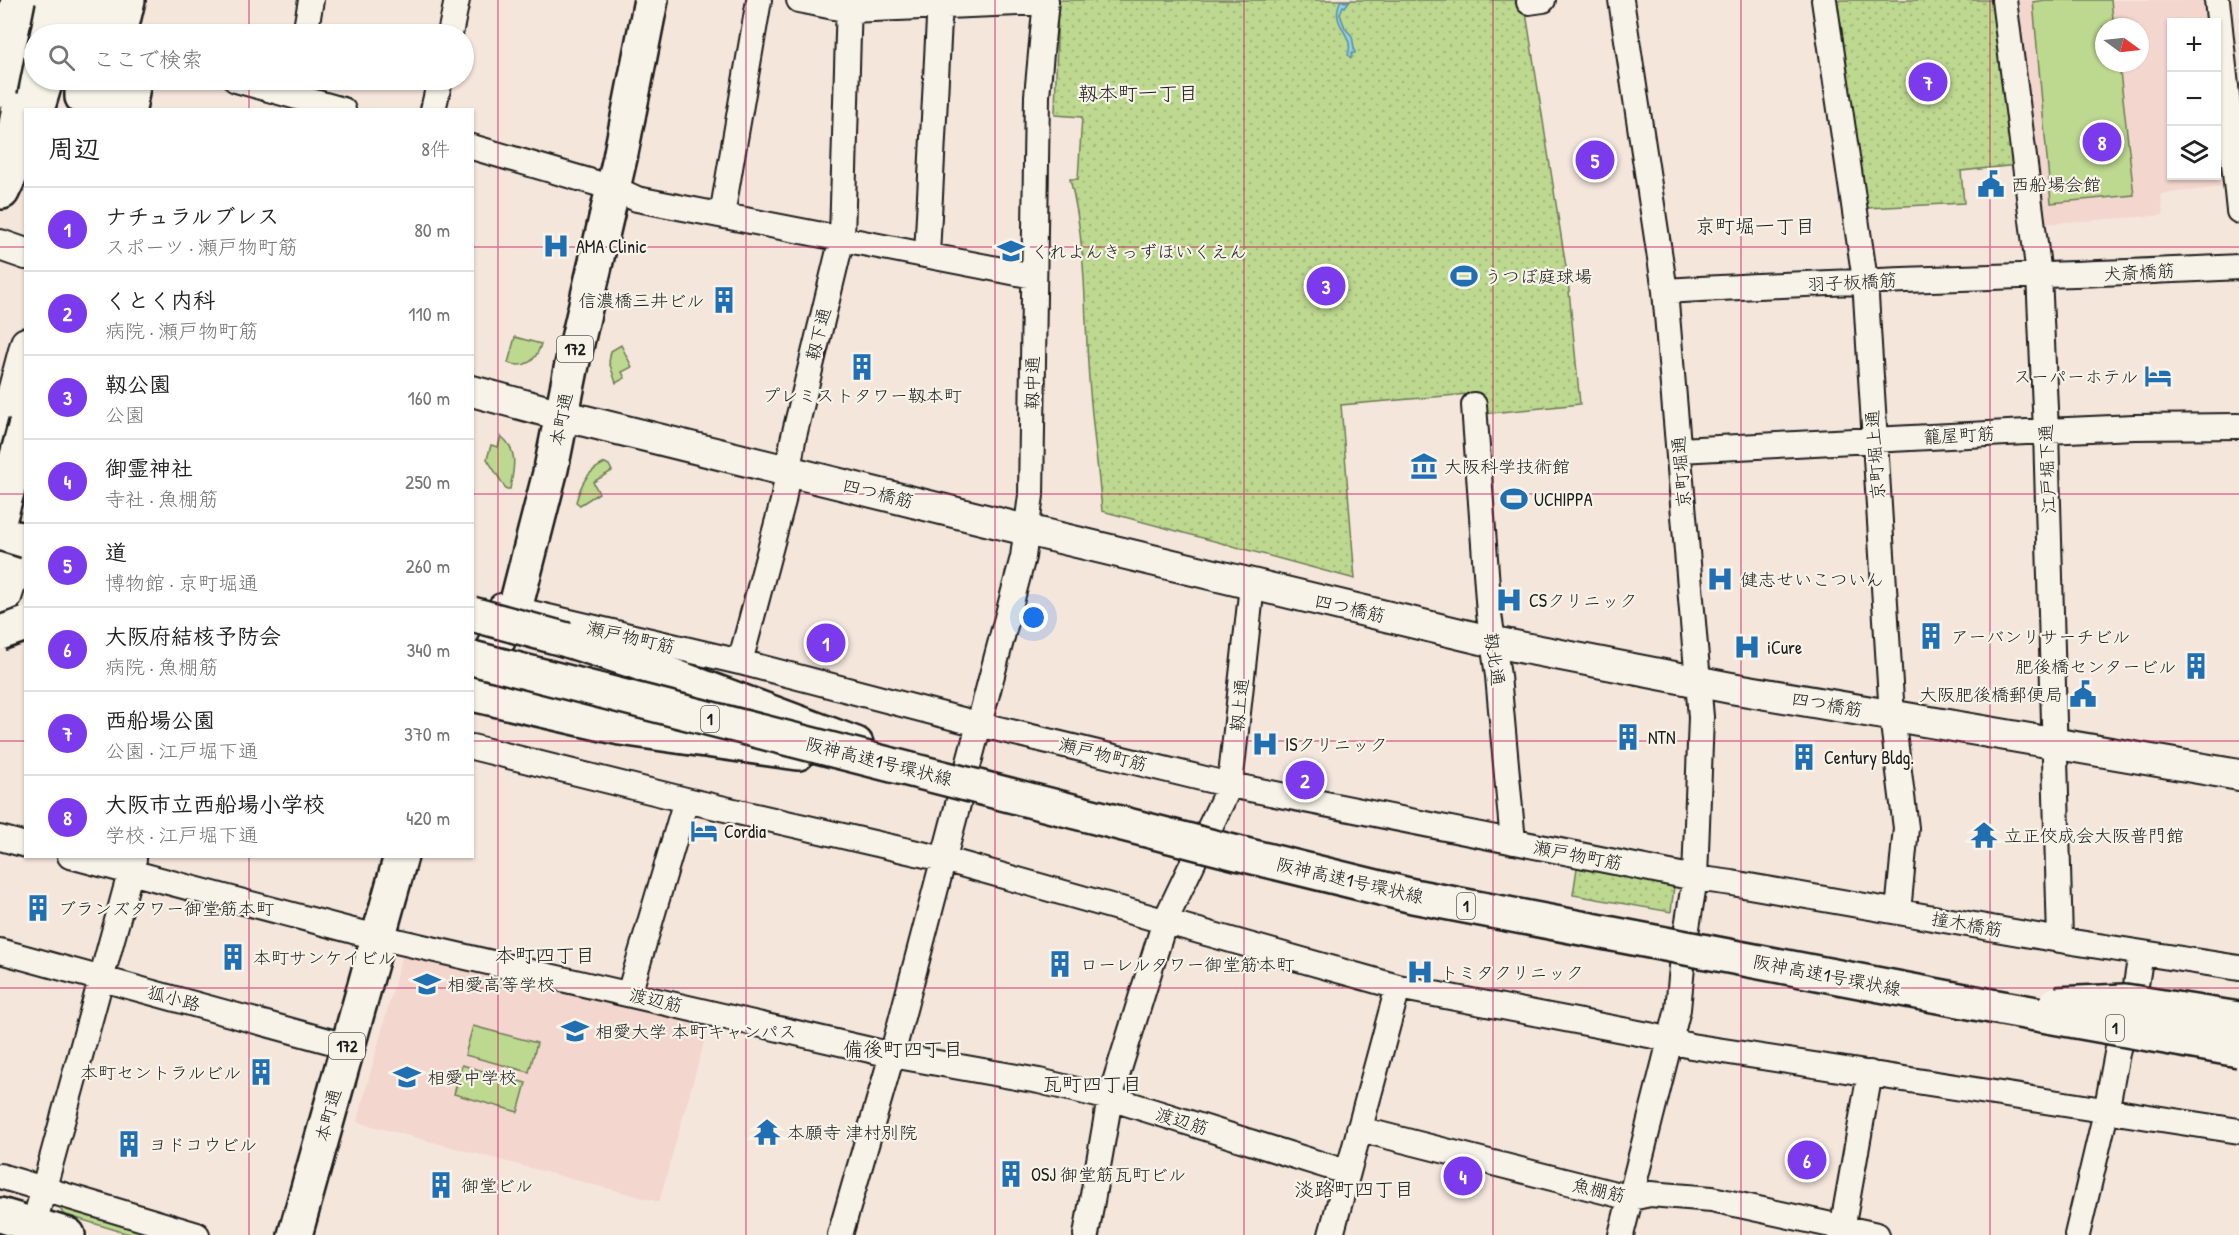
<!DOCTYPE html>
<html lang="ja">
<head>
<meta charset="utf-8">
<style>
  body { margin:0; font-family:"Patrick Hand","Klee One",sans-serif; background:#f2f2f2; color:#222 }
  .controls { position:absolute; right:18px; top:18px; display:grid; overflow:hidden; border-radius:0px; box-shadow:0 2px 4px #0004 }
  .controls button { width:54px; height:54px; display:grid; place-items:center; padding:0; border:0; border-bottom:2px solid #e0e0e0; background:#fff; color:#222; font:30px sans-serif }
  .compass { position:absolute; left:2095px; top:18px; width:54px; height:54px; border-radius:50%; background:#fff; box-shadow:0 2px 4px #0004; rotate:105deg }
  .you { position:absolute; left:1034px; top:618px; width:21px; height:21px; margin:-15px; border:4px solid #fff; border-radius:50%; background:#1a73e8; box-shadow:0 0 0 9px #1a73e833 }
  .badge { display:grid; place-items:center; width:39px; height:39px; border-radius:50%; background:#7c3aed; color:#fff; font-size:20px; font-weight:700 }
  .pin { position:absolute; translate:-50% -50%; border:3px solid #fff; box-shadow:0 2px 6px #0006 }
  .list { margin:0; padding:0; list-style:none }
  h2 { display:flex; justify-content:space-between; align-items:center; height:78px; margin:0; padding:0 24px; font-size:26px }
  h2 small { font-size:20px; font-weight:400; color:#767676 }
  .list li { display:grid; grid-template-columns:39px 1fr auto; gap:18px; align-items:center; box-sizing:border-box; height:84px; padding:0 24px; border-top:2px solid #e0e0e0 }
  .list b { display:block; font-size:22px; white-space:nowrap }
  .list p { margin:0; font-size:20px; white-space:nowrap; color:#767676 }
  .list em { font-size:20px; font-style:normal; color:#767676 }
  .icon { flex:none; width:33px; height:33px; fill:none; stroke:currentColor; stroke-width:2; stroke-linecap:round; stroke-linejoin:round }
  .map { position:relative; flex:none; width:2239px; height:1235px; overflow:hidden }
  .search { position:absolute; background:#fff; box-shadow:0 2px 4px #0004; left:24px; top:24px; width:450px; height:66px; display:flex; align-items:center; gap:15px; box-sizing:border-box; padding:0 21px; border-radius:33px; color:#767676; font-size:22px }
  .panel { position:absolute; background:#fff; box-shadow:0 2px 4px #0004; left:24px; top:108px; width:450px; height:750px; border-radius:0px }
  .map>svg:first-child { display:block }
</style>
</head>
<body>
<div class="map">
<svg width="2239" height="1235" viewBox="0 0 2239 1235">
  <defs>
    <pattern id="park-dots" width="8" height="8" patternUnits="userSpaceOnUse" patternTransform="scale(1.5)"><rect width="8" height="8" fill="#bdd88f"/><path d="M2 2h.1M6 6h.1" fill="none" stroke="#a2b97b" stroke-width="1.8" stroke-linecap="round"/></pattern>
  </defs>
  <rect width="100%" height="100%" fill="#f5e6dc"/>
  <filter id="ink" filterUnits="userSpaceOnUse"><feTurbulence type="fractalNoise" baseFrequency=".0167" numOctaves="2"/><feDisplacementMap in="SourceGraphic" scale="12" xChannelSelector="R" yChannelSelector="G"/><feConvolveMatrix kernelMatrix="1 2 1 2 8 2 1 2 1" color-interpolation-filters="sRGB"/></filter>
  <g filter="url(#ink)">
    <path fill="#f3d6ce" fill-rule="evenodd" d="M2016,0h189l2,22h-35v154h44l1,-68 8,79 -64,7 2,21 -121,9zM2104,27h36v36h-36z
      M404,948l305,77 -50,177 -302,-80z"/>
    <path fill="#bdd88f" stroke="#6c7a56" stroke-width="1.5" d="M2045,0h66l3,27h-10v36h15l15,132 -83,8 -18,-201z
      M515,337l26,7c-5,17 -15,25 -33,19z
      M621,345l11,22 -10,5 3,6 -9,5 -7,-21 2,-11z
      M501,436c18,15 13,32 9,53h-4l-19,-30 4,-14 7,2z
      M605,463l4,2 3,6 -19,11 6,11 -19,12 -4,-3c5,-18 11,-31 29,-39z
      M473,1026l64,17 -8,29 -64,-17z
      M462,1065l64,18 -8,29 -64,-18z
      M67,1204l104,31h-39l-69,-21 -3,-6z"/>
    <path fill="url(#park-dots)" stroke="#6c7a56" stroke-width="1.5" d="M1058,0h466l44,280 12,124 -98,10 -2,-21 -139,12 14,174 -253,-68c-4,-44 -10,-88 -13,-132 -5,-66 -2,-135 -19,-200h8l4,-62 -27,-2z
      M1837,0h161l19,165 -56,6 3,32 -97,5z
      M1577,868l97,18 -3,26 -98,-17z"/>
    <path fill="#8cd3ee" stroke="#5f8a9a" stroke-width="1.5" d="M1341,0l4,2 5,-2 -5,7 -2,-1 -3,8 5,14 7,8 3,17h-3l-1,5 -3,-3c8,-21 -20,-30 -7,-55z"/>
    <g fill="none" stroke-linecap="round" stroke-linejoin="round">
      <defs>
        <path id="minor" d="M799,0l50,10 197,-8
          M1621,0l44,291 36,426 -6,161 -11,68 -6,63 -57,226
          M1824,0l41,280 27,436 14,112 -8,84
          M2004,0l35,275 7,156 14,509
          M2217,0l22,211
          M1529,2l14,-2
          M305,34l6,-34
          M450,34l7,-34
          M236,80l107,30
          M433,110l7,-30
          M472,147l141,41 24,11 396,77
          M722,215l37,-215
          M927,255l13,-255
          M1665,291c191,-12 383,-14 574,-24
          M1474,405l15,209 9,62 15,166
          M1679,450l367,-19 88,-4 105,-1
          M9,598l17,-52
          M501,606l239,56 238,62 252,61 465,93 37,5 328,57 179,28
          M0,628l3,-108
          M740,662l43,-161 10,-61 49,-202 7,-238
          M472,747l214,53 257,59 455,128 256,49 37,10 548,85
          M0,838l26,7
          M70,856l283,75 539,124 147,26 71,17 236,74
          M0,951l347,95
          M629,994l57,-194
          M1359,1129l272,69 19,-4 62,5 165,36
          M0,1176l197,59
          M31,1235l103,-376
          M840,1235l52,-180 131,-498 8,-62 6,-399 9,-96
          M1086,1235l24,-137 55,-177 65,-136 22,-200
          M1331,1235l67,-248
          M1841,1235l29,-162
          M2077,1235l29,-123 12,-64 13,-31 10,-64"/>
        <path id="major" d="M95,34l7,-34
          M6,171l31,-171
          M0,245l26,9
          M472,391l89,24 445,110 488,117 237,46 508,87
          M0,441l26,-98"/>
        <path id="highway" d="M81,0v34
          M56,34l7,-34
          M120,34l8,-34
          M82,80v17
          M37,110l9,-30
          M104,110l6,-30
          M129,110l5,-30
          M2,192l24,-50
          M567,640l69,22 220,82
          M472,688l43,-79 36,-140 20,-100 49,-211 31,-158
          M472,694l148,34 178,25
          M0,1215l68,20
          M295,1235l106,-379"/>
      </defs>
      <use href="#minor" stroke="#1c1c1c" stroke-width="28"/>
      <use href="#major" stroke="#1c1c1c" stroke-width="34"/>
      <use href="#highway" stroke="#1c1c1c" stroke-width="38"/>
      <use href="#minor" stroke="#f7f3e8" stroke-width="24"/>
      <use href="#major" stroke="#f7f3e8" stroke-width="30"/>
      <use href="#highway" stroke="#f7f3e8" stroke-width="33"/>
      <defs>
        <path id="highway-bridge" d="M0,90l18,-90
          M0,518l26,-95
          M0,533l26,8
          M472,614l95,26
          M0,633l26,-9
          M472,658l761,194 180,44 578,110 248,44
          M2056,1004l69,-3 114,18"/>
      </defs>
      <use href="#highway-bridge" stroke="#1c1c1c" stroke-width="38" stroke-linecap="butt"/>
      <use href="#highway-bridge" stroke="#f7f3e8" stroke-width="33"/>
    </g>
  </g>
  <path fill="none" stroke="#c2185b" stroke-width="1.5" stroke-opacity="0.55" d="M249,0v34M498,0v1235M746,0v1235M995,0v1235M1244,0v1235M1493,0v1235M1741,0v1235M1990,0v1235M249,80v30M0,247h26M472,247h1767M0,494h26M472,494h1767M0,741h26M472,741h1767M249,856v379M0,988h2239"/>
  <defs>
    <symbol id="civic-bare" viewBox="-9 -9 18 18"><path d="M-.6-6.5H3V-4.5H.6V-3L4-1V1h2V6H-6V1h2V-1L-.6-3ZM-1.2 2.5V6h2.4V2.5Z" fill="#1f6fb2" stroke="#f7f3e8" stroke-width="2.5" paint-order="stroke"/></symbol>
    <symbol id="hospital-bare" viewBox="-9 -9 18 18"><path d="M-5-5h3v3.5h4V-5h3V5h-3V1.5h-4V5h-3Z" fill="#1f6fb2" stroke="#f7f3e8" stroke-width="2.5" paint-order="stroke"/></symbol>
    <symbol id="school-bare" viewBox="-9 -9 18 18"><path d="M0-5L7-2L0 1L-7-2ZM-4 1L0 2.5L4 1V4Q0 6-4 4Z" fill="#1f6fb2" stroke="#f7f3e8" stroke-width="2.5" paint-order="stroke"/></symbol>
    <symbol id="stadium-bare" viewBox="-9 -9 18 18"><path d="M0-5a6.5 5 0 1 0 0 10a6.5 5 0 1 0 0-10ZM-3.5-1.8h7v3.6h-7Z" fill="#1f6fb2" stroke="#f7f3e8" stroke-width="2.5" paint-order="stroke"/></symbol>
    <symbol id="building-bare" viewBox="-9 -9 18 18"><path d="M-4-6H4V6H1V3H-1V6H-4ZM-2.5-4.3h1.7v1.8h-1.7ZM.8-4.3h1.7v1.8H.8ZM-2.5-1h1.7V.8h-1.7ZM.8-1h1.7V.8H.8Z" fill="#1f6fb2" stroke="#f7f3e8" stroke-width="2.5" paint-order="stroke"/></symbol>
    <symbol id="hotel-bare" viewBox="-9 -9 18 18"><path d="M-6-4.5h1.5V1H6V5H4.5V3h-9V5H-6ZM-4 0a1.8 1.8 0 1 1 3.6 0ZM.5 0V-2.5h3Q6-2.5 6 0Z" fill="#1f6fb2" stroke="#f7f3e8" stroke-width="2.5" paint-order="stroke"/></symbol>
    <symbol id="museum-bare" viewBox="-9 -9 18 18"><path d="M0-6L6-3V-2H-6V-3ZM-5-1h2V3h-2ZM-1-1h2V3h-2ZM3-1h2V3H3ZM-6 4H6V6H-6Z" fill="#1f6fb2" stroke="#f7f3e8" stroke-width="2.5" paint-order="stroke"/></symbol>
    <symbol id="temple-bare" viewBox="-9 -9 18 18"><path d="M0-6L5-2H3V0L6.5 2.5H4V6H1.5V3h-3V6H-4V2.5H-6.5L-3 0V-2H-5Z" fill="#1f6fb2" stroke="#f7f3e8" stroke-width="2.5" paint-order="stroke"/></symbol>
    <symbol id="university-bare" viewBox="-9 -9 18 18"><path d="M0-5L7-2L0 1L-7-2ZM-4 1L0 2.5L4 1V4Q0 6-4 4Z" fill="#1f6fb2" stroke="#f7f3e8" stroke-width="2.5" paint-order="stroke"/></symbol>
  </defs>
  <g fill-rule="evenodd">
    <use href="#civic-bare" x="1972" y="165" width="38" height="38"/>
    <use href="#hospital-bare" x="537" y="227" width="38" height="38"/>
    <use href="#school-bare" x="992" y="232" width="38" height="38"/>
    <use href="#stadium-bare" x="1445" y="257" width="38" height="38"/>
    <use href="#building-bare" x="705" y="281" width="38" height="38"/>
    <use href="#building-bare" x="843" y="348" width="38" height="38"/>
    <use href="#hotel-bare" x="2139" y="357" width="38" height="38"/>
    <use href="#museum-bare" x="1405" y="447" width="38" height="38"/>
    <use href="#stadium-bare" x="1495" y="480" width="38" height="38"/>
    <use href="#hospital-bare" x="1701" y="560" width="38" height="38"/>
    <use href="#hospital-bare" x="1490" y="581" width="38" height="38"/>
    <use href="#building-bare" x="1912" y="617" width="38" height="38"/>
    <use href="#hospital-bare" x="1728" y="628" width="38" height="38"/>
    <use href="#building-bare" x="2177" y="647" width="38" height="38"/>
    <use href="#civic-bare" x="2064" y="675" width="38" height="38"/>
    <use href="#building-bare" x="1609" y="718" width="38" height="38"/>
    <use href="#hospital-bare" x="1246" y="725" width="38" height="38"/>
    <use href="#building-bare" x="1785" y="738" width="38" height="38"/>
    <use href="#hotel-bare" x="685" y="812" width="38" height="38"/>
    <use href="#temple-bare" x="1965" y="816" width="38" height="38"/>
    <use href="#building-bare" x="19" y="889" width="38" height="38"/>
    <use href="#building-bare" x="214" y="938" width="38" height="38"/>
    <use href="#building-bare" x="1041" y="945" width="38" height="38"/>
    <use href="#hospital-bare" x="1401" y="953" width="38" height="38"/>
    <use href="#school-bare" x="408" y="965" width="38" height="38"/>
    <use href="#university-bare" x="556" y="1012" width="38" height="38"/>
    <use href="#building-bare" x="242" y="1053" width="38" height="38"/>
    <use href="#school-bare" x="388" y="1058" width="38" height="38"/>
    <use href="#temple-bare" x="748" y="1113" width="38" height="38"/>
    <use href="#building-bare" x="110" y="1125" width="38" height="38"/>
    <use href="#building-bare" x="992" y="1155" width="38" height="38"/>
    <use href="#building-bare" x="422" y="1166" width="38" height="38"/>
  </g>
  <g text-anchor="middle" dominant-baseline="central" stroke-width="4.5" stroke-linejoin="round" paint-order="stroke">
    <g fill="#f7f3e8" stroke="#5e5c59" stroke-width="1.5">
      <rect x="557" y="336" width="36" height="26" rx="4.5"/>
      <rect x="701" y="706" width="18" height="26" rx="4.5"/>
      <rect x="1457" y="893" width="18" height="26" rx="4.5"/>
      <rect x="2106" y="1015" width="18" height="26" rx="4.5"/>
      <rect x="329" y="1033" width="36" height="26" rx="4.5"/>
    </g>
    <g font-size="16" font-weight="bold" fill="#1c1c1c">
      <text x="575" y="349">172</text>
      <text x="710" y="719">1</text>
      <text x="1466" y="906">1</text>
      <text x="2115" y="1028">1</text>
      <text x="347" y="1046">172</text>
    </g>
    <g font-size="18" fill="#1c1c1c" stroke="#f7f3e8" text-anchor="start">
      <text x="2011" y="184">西船場会館</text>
      <text x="576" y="246">AMA Clinic</text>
      <text x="1031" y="251">くれよんきっずほいくえん</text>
      <text x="1484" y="276">うつぼ庭球場</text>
      <text x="704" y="300" text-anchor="end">信濃橋三井ビル</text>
      <text x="2138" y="376" text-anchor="end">スーパーホテル</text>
      <text x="862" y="395" text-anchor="middle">プレミストタワー靱本町</text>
      <text x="1444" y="466">大阪科学技術館</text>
      <text x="1534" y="499">UCHIPPA</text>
      <text x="1740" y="579">健志せいこついん</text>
      <text x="1529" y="600">CSクリニック</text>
      <text x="1951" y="636">アーバンリサーチビル</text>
      <text x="1767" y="647">iCure</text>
      <text x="2176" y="666" text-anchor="end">肥後橋センタービル</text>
      <text x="2063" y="694" text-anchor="end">大阪肥後橋郵便局</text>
      <text x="1648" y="737">NTN</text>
      <text x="1285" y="744">ISクリニック</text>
      <text x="1824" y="757">Century Bldg.</text>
      <text x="724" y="831">Cordia</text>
      <text x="2004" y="835">立正佼成会大阪普門館</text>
      <text x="58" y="908">ブランズタワー御堂筋本町</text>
      <text x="253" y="957">本町サンケイビル</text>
      <text x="1080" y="964">ローレルタワー御堂筋本町</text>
      <text x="1440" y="972">トミタクリニック</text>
      <text x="447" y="984">相愛高等学校</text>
      <text x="595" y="1031">相愛大学 本町キャンパス</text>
      <text x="241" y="1072" text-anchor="end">本町セントラルビル</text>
      <text x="427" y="1077">相愛中学校</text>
      <text x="787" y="1132">本願寺 津村別院</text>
      <text x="149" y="1144">ヨドコウビル</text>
      <text x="1031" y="1174">OSJ 御堂筋瓦町ビル</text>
      <text x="461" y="1185">御堂ビル</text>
    </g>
    <g font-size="18" fill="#1c1c1c" stroke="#f7f3e8">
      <text transform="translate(2139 272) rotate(-3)">犬斎橋筋</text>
      <text transform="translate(1852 282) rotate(-3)">羽子板橋筋</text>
      <text transform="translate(818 334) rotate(-76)">靱下通</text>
      <text transform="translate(1032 383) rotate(-89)">靱中通</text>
      <text transform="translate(561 419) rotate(-79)">本町通</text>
      <text transform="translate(1959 435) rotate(-3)">籠屋町筋</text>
      <text transform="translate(1875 455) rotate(-94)">京町堀上通</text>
      <text transform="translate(2047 469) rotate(-92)">江戸堀下通</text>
      <text transform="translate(1681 472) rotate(-95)">京町堀通</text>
      <text transform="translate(878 493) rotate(14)">四つ橋筋</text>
      <text transform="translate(1350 608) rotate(13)">四つ橋筋</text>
      <text transform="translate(631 637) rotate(13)">瀬戸物町筋</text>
      <text transform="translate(1495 659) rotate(82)">靱北通</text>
      <text transform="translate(1827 704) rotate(10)">四つ橋筋</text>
      <text transform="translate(1239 705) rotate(-84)">靱上通</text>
      <text transform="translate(1103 754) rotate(14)">瀬戸物町筋</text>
      <text transform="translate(879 761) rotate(14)">阪神高速1号環状線</text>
      <text transform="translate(1578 855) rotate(11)">瀬戸物町筋</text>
      <text transform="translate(1350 880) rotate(13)">阪神高速1号環状線</text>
      <text transform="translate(1967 924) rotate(10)">撞木橋筋</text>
      <text transform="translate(1827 975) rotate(11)">阪神高速1号環状線</text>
      <text transform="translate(174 998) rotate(15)">狐小路</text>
      <text transform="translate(656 1000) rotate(13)">渡辺筋</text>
      <text transform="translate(328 1115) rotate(-75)">本町通</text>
      <text transform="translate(1182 1121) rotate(17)">渡辺筋</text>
      <text transform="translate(1599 1190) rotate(13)">魚棚筋</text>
    </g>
    <g font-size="20" fill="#1c1c1c" stroke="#f7f3e8">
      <text x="1138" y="92">靱本町一丁目</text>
      <text x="1755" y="225">京町堀一丁目</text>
      <text x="545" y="954">本町四丁目</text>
      <text x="903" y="1048">備後町四丁目</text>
      <text x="1092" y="1083">瓦町四丁目</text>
      <text x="1354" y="1188">淡路町四丁目</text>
    </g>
  </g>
</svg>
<div class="controls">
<button>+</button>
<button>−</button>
<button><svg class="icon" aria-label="layers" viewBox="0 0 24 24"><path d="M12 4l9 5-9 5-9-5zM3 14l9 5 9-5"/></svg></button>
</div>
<svg class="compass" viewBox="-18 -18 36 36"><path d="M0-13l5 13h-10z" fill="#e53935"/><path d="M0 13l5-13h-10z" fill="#767676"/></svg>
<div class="you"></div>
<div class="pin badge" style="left:826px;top:643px">1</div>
<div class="pin badge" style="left:1305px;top:780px">2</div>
<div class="pin badge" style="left:1326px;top:286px">3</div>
<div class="pin badge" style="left:1463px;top:1176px">4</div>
<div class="pin badge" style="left:1595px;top:160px">5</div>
<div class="pin badge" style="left:1807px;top:1160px">6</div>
<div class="pin badge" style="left:1928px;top:82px">7</div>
<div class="pin badge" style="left:2102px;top:142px">8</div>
<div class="search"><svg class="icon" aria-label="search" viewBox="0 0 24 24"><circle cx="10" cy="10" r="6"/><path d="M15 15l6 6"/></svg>ここで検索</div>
<section class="panel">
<h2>周辺<small>8件</small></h2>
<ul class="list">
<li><span class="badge">1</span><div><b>ナチュラルブレス</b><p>スポーツ · 瀬戸物町筋</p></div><em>80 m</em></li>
<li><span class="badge">2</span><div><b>くとく内科</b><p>病院 · 瀬戸物町筋</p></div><em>110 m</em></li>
<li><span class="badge">3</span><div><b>靱公園</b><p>公園</p></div><em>160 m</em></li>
<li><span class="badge">4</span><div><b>御霊神社</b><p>寺社 · 魚棚筋</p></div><em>250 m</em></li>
<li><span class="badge">5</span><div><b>道</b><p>博物館 · 京町堀通</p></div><em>260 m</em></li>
<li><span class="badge">6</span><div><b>大阪府結核予防会</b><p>病院 · 魚棚筋</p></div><em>340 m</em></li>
<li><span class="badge">7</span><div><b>西船場公園</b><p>公園 · 江戸堀下通</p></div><em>370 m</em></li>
<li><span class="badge">8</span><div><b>大阪市立西船場小学校</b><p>学校 · 江戸堀下通</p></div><em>420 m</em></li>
</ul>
</section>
</div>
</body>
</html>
